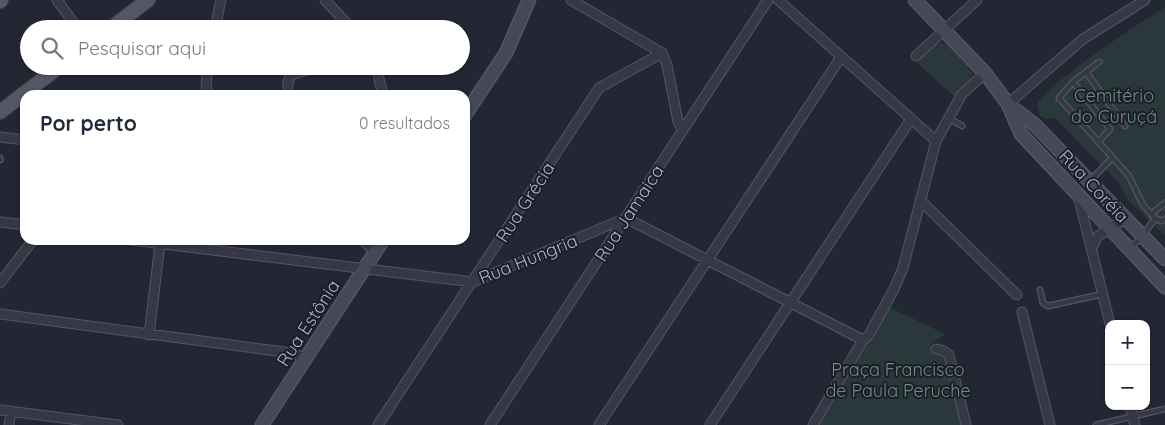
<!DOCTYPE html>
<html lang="pt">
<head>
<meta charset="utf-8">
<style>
  body { margin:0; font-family:Quicksand,sans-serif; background:#f2f2f3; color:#1f2937 }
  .controls { position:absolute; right:15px; bottom:15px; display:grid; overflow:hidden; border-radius:10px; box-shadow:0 1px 4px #0004 }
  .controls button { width:45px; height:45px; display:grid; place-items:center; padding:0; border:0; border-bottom:1px solid #e0e1e3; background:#fff; color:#1f2937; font:25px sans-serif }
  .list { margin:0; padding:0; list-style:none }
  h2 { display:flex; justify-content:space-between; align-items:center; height:65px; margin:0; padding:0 20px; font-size:21px }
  h2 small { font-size:16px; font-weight:400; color:#747a83 }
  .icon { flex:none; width:28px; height:28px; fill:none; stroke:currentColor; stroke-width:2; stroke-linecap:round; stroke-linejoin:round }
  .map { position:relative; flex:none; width:1165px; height:425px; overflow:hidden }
  .search { position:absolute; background:#fff; box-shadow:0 1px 4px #0004; left:20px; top:20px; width:450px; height:55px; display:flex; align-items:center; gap:12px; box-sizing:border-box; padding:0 18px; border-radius:28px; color:#747a83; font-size:19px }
  .panel { position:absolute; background:#fff; box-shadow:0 1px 4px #0004; left:20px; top:90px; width:450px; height:155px; border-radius:15px }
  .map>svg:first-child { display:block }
</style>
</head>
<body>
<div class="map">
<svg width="1165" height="425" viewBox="0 0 1165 425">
  <rect width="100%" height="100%" fill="#232734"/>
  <path fill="#2a383b" d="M1165,7v229l-38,-37 -9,-17 -63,-64 -10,1 -5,-3 -3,-11c9,-21 104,-83 128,-98z
    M943,43l6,2 24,28c-2,8 -13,16 -18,24l-39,-35 18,-17z
    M889,307l56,27 -14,10 2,6 16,5 17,70h-149z"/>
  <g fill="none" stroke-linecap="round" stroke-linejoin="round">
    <defs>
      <path id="lane" d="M1099,62l-26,20 -14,16 70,78 14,29 12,13
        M1086,72l39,54
        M1073,82l37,47 -12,13
        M949,118l13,8
        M0,158v2
        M1091,180l20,-21
        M1151,214l14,-11
        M1155,218l6,3 4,-2
        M1130,248l13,-12 12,-18
        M1040,290l3,13 5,3 55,-12
        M1096,425l69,-16"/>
      <path id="street" d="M57,0l21,29
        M325,0l27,29
        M571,0l91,53 5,12 11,57 5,8
        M778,0l158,141
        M215,29l6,-29
        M916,56l61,-56
        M208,66l-2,20 3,9
        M376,66l7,29
        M288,95v-13l3,-7 28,-9
        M1008,104l75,-65 62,-39
        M0,137l25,3
        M1078,195l32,129
        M920,200l97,95
        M0,222l25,3
        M131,240l342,42 153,-64 237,122
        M362,240l14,12
        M1092,248l6,-12 28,-18
        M0,283l33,-43
        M1022,312l28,113
        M0,314l291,39 15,5
        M149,335l11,-91
        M936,349l8,2 5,4 17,70
        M1130,406l5,19
        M0,410l118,15
        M9,425l2,-14
        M378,425l221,-337 63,-35
        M490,425l278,-425
        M599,425l242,-368
        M710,425l201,-306
        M813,425l50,-85 6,-5 25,-46 9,-21 33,-127 26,-47 23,-21"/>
      <path id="secondary" d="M915,0l70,73 23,31 13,30 144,153
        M1009,105l25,19 131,135
        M465,115l41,-62 23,-53
        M262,425l121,-185"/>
      <path id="primary" d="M0,1l1,-1
        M110,29l38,-29
        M0,112l60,-46"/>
    </defs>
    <use href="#lane" stroke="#535663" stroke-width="7"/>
    <use href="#street" stroke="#535663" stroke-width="11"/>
    <use href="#secondary" stroke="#535663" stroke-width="15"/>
    <use href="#primary" stroke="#3f424f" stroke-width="16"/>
    <use href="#lane" stroke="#363945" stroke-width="4.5"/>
    <use href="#street" stroke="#363945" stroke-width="9"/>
    <use href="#secondary" stroke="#444858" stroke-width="12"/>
    <use href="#primary" stroke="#545865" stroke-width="14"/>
  </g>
  <g text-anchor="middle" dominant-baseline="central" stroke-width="4" stroke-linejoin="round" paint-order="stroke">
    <g font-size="18" fill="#6b8f7a" stroke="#1b1e2a">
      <text x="1114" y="95">Cemitério<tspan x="1114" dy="21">do Curuçá</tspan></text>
      <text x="898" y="369">Praça Francisco<tspan x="898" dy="21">de Paula Peruche</tspan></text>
    </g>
    <g font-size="18" fill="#b0b3c2" stroke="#1b1e2a">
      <text transform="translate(1094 186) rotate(47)">Rua Coréia</text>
      <text transform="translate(525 202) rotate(-57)">Rua Grécia</text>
      <text transform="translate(629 213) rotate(-57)">Rua Jamaica</text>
      <text transform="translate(528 259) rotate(-22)">Rua Hungria</text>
      <text transform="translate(308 323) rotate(-57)">Rua Estônia</text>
    </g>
  </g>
</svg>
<div class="controls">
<button>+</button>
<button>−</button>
</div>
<div class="search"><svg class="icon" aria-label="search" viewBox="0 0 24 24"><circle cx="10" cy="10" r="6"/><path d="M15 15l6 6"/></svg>Pesquisar aqui</div>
<section class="panel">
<h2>Por perto<small>0 resultados</small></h2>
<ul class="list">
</ul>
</section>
</div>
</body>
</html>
